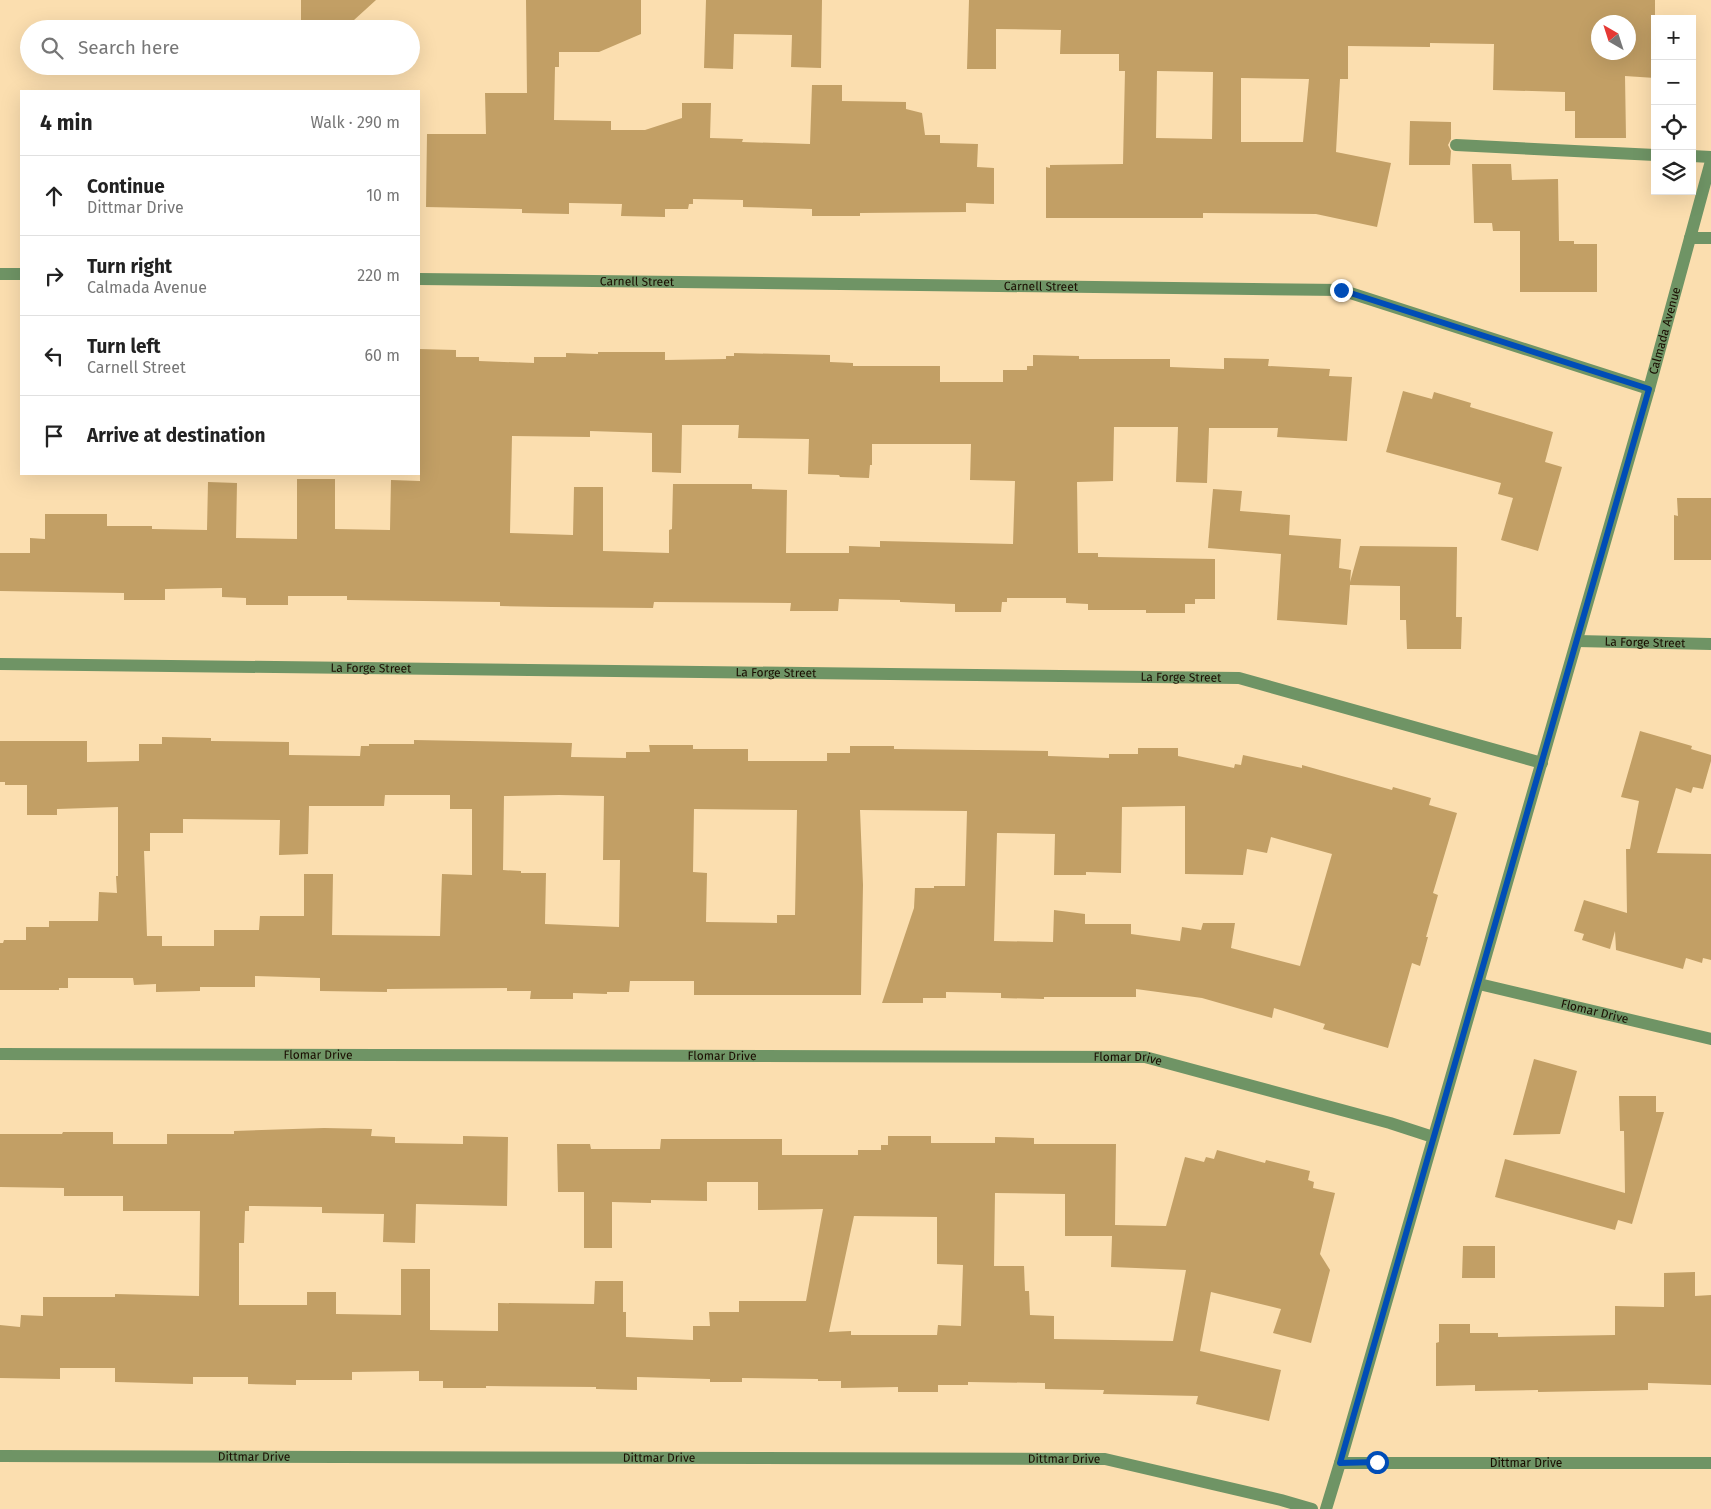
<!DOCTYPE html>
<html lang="en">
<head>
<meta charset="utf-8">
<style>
  body { margin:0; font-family:"Fira Sans",sans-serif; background:#f2f2f2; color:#222 }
  .controls { position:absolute; right:15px; top:15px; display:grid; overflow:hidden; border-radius:0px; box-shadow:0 5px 20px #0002 }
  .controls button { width:45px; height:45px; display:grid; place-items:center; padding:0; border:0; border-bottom:1px solid #e0e0e0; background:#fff; color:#222; font:25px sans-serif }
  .compass { position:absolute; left:1591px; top:15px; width:45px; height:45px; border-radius:50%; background:#fff; box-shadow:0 5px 20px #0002; rotate:321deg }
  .stop { position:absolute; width:15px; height:15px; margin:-11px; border:4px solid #004db7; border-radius:50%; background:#fff }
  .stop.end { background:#004db7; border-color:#fff; box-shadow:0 1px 5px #0008 }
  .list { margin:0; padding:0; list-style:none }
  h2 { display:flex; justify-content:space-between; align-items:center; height:65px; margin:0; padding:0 20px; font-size:21px }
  h2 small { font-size:16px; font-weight:400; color:#767676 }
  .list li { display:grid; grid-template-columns:32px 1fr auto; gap:15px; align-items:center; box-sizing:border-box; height:80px; padding:0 20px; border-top:1px solid #e0e0e0 }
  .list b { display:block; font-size:19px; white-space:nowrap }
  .list p { margin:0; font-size:16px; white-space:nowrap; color:#767676 }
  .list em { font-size:16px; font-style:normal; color:#767676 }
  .icon { flex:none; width:28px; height:28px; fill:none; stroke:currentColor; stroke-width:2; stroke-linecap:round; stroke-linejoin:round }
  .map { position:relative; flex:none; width:1711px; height:1509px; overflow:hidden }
  .search { position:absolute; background:#fff; box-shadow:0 5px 20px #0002; left:20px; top:20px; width:400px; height:55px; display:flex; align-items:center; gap:12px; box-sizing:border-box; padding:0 18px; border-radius:28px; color:#767676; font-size:19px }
  .panel { position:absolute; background:#fff; box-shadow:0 5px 20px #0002; left:20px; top:90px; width:400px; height:385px; border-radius:0px }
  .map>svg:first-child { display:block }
</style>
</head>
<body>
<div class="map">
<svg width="1711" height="1509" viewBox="0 0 1711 1509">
  <rect width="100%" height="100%" fill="#fbdeaf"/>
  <path fill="#c29f65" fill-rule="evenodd" d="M301,0h75l-22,20 1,9h-54z
    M526,0h115v34l-42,18h-40v15h-4l-1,53 57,1v9h34l37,-12v-15h29l-1,35 33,1 -1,3 68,2 2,-59h30v16l64,1v7l16,4 3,22h15v8l38,1 -1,23 17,1v36l-28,-1v9l-106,1v3h-48v-7l-69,-2v-7l-50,-1v5h-4l-1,5h-23v8l-44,-1 1,-12 -53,-1v11l-47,-1v-4l-96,-2 1,-73h59l-1,-41h42z
    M706,0h116l-1,68 -30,-1 1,-32 -58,-1 -1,35 -29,-1z
    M969,0h686v78l-30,-2 1,62h-51v-27h-10v-19l-72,-2 1,-46 -64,-1v4l-82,-1v33h-8l-4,73 55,11 -14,64 -61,-13 -113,-1v5h-157v-51l4,1v-3l73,-1 2,-93h-6v-17h-59l1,-24 -65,-1v40h-29zM1598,22h30v30h-30zM1157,71l56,1 -1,67 -56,-1zM1241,78l68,1 -6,63h-62z
    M1410,121l41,1v17l-3,6 3,6 -1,14h-41z
    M1472,164h39l1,16 46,-1 1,62h15v3h23v48h-77v-61h-27l-1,-8h-18z
    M419,349l37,1v7h23v4l55,2v-6h32v-4l32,1v-2h67v8l61,-1v-3h8v-3l96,2v7l23,1v3h87v16h63v-12h24v-4h6v-11l46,1v3h91v8l54,2v-11l45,1 -1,7 62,3 -1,7 23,1 -5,64 -70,-4 1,-9h-69l-2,55 -31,-1 2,-55h-64l-1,54 -36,1 1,71h20v4l117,2v40h-20v5h-10v9h-39v-3h-58v-6l-22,-1v-5h-59v4h-5l-1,10h-46v-8l-55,-2v-2l-61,-1 -1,12h-48l1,-8 -137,-1 -1,6 -101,-1 -52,-1v-4l-153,-2v-4h-59v9h-42v-7l-24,-1v-9l-57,1v11h-41v-7l-124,-2v-38h30v-15l15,1v-25h62v12h45v3l55,1 1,-48 29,1 -1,55 61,1v-60h38v50l55,1 1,-50 29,1zM682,425h57l-1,13 71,1 -1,35 31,1 1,2 29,1 1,-13h2v-21h99l-1,36 45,1 -2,63 -133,-3v6l-31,-1v7h-63l1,-63 -35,-1v-5h-79l-1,45 -3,1v23l-66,-2v-64h-29l-1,48 -63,-2 2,-97 78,1v-6l62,2v39l29,1z
    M1403,391l29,8 2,-7 37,11 -1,4 83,25 -8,30 17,5 -24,84 -37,-11 12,-42 -15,-4 3,-11 -115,-31z
    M1213,489l29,2 -2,20 50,4 -1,20 52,4 -2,29 12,2 -1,12 10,-36 97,1 -1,70h6l-1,32h-54l-1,-29h-6v-34l-50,-1 -3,40 -70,-5 4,-66 -73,-6z
    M1677,498h34v62h-37v-45l4,1z
    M1640,731l52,15 -1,3 20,6v6l-8,28 -10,-2 -2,6 -15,-5 -19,65 54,1v106l-8,-2 -1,5 -16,-5 -3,11 -67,-19 -1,-19 -5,18 -28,-9 2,-6 -10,-3 10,-31 43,13 -1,-64h4l9,-48 -18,-4z
    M162,737l49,1v3l78,1v13l71,1 1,-10h8v-2h45v-4l158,3 -1,14 55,1v-6h24l-1,-7h44v4h55v12h79v-8h23v-7h44v3l154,2v5l61,2v-4h29v-6h40v8l56,12 1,-4 6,1 2,-10 59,13v-3l90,25 1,-3 38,11 -2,7 28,8 -24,80 5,2 -12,42h2l-8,29 -8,-3 -24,85 -65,-19 2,-5 -51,-16 -2,10 -70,-20 -66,-9v8h-92v2l-43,-1v-5l-55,-1v6h-23v5h-41l32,-95 1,-20h19v-2h31l2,-75 -107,-1 3,75 -2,110h-167v-14h-64l-1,11h-22v2l-34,-1v6h-43l1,-8h-24v-3l-120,1v3l-67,-1v-13l-65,-2v11h-55v4l-44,1v-8l-22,1 -1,-7h-65v10h-9v2h-59v-47h3l1,-3h22v-13h23v-6h49l1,-29 18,1 -1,-17h2v-69l-61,2v6h-30v-30h-22v-3h-5v-41h87v21l52,-1v-17h23zM385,795h65v14h22v66l-30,-1 -2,62 -108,-1 1,-61h-29v42h-44l-1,14h-45v16h-52v-10h-15l-3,-85h6v-18h33v-14l97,1 -1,35 29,-1 1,-48h75zM559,795l45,1 -1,64h17l-1,67 -74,-3 1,-51h-25v-2l-18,-1 1,-74zM1185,806v68l58,1 4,-26 20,4 4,-16 61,17 -32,112 -69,-18 4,-25h-32l-2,7 -19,-3 -2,14 -49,-7v-10h-46v-10l-31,-4 -1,32 -59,-1 3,-108 58,1 -1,41h32v-3l35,1 1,-66zM694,809l103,1 -2,105h-18v8l-71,-1 1,-49 -14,-1z
    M1534,1059l43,12 -17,63 -47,1z
    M1619,1096h37v16h8l-32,112 -14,-4 -3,10 -120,-33 10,-38 120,34 -1,-62h-4z
    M324,1128l48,1 -1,7 24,1v6l68,1v-8l45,1 -1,69 -91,-2 -1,39 -32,-1 1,-28 -62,-1v-6l-73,-1v5h-4l-1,32h-5v62h68v-13h29v22l65,1v-46h29v61l68,1v-28l96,1 1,-23h28v31h3v25l67,3v-14h17l-1,-14h30v-11h67l17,-92 -65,1v-28h-51v19l-56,-1v3l-39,-1v46h-28v-56h-26l-1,-48h33l1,5h69l1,-10h121v16h76v-5h23v-5h7v-9h43v7h64v-6l39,1v6h82l-1,81 51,1 19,-69 19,5 2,-5 8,2 3,-9 48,13 1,-3 44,11 -2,9 6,2 -1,6 22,5 -15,61 10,16 -19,73 -38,-10 8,-24 -70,-17 -11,59 81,19 -12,51 -73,-17 2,-8 -95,-2 1,-4 -59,-1v-6l-77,-1v3h-30v7h-40v-5l-57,1v-7h-23v-2l-76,-1v4h-32v-3l-73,-2v13l-41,-1v-2l-110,-1v2h-43v-7h-24v-10l-67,1v8h-56v5l-48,-1v-7h-55v7l-78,-2v-14h-55v11l-60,-1v-53l20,2 1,-12 22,1v-19h72v-3l84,2 1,-85h-77v-15h-59v-8l-64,-1v-53h62l1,-2h50v12h54v-10h67v-3zM995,1193l70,1v42h47l-1,31 75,3 -13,71 -119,-2v-23l-24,-1 -1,-24h-4l-1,-25h-30zM854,1216l83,1v47l26,1 -2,61 -23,-1 -1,10h-86v-4l-22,1z
    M1463,1246h32v32h-33z
    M1695,1272v24l16,-1v90l-63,-2v7l-110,2v-2l-63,1v-6l-39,1v-43l3,-1v-18h31v9h28v4l117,-2v-29l49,1v-34z"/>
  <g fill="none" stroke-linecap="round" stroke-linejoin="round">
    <g stroke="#6f9465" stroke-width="12">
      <path d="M1456,145l199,10"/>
      <path d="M1692,156l19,1"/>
      <path d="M1690,238h21"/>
      <path d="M0,274h21"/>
      <path id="s1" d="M419,279l922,11 308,99"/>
      <path id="s2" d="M1577,641l134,3"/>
      <path id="s3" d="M0,664l1239,14 303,85"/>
      <path id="s4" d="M1479,984l232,55"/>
      <path id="s5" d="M0,1054l1145,3 245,66 43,14"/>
      <path id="s6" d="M0,1456l1105,3 176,41 31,9"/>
      <path id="s7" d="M1340,1463h371"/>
      <path id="s8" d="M1326,1509l14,-46 309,-1074 62,-228"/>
    </g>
  </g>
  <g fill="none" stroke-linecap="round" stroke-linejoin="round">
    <path stroke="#004db7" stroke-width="6" d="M1341,290l308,99 -309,1074 37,-1"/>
  </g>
  <g text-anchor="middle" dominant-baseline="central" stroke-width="4.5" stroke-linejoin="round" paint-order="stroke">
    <g font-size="12" fill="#1a0d00" stroke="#fbdeaf">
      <text stroke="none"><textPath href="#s1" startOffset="218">Carnell Street</textPath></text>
      <text stroke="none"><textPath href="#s1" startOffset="622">Carnell Street</textPath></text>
      <text stroke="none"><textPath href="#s8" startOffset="1226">Calmada Avenue</textPath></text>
      <text stroke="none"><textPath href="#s2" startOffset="68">La Forge Street</textPath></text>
      <text stroke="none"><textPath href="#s3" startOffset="371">La Forge Street</textPath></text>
      <text stroke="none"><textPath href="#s3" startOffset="776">La Forge Street</textPath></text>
      <text stroke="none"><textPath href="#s3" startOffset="1181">La Forge Street</textPath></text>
      <text stroke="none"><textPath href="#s4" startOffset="119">Flomar Drive</textPath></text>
      <text stroke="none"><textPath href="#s5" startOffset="318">Flomar Drive</textPath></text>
      <text stroke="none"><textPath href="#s5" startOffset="722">Flomar Drive</textPath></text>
      <text stroke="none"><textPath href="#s5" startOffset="1128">Flomar Drive</textPath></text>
      <text stroke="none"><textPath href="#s6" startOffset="254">Dittmar Drive</textPath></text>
      <text stroke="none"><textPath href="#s6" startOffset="659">Dittmar Drive</textPath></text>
      <text stroke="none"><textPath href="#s6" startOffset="1064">Dittmar Drive</textPath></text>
      <text stroke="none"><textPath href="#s7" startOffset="186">Dittmar Drive</textPath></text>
    </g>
  </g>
</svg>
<div class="controls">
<button>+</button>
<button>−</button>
<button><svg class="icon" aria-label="locate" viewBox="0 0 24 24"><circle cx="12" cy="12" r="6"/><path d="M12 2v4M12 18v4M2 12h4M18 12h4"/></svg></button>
<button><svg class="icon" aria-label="layers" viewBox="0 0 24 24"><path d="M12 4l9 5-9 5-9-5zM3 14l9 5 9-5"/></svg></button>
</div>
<svg class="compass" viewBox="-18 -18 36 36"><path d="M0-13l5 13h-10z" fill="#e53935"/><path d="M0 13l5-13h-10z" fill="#767676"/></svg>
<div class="stop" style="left:1377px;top:1462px"></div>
<div class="stop end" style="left:1341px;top:290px"></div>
<div class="search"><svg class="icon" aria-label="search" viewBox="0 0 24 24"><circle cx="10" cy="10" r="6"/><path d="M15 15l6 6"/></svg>Search here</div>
<section class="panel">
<h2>4 min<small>Walk · 290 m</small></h2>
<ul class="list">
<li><svg class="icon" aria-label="ahead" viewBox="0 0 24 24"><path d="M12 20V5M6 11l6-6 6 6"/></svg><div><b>Continue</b><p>Dittmar Drive</p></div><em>10 m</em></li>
<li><svg class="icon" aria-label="right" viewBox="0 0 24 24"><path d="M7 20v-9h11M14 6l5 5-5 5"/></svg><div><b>Turn right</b><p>Calmada Avenue</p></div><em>220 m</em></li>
<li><svg class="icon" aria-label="left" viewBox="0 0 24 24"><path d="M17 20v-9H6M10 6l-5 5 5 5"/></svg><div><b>Turn left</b><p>Carnell Street</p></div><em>60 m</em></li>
<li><svg class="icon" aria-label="arrive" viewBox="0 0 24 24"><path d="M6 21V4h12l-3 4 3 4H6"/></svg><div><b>Arrive at destination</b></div></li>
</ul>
</section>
</div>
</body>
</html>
